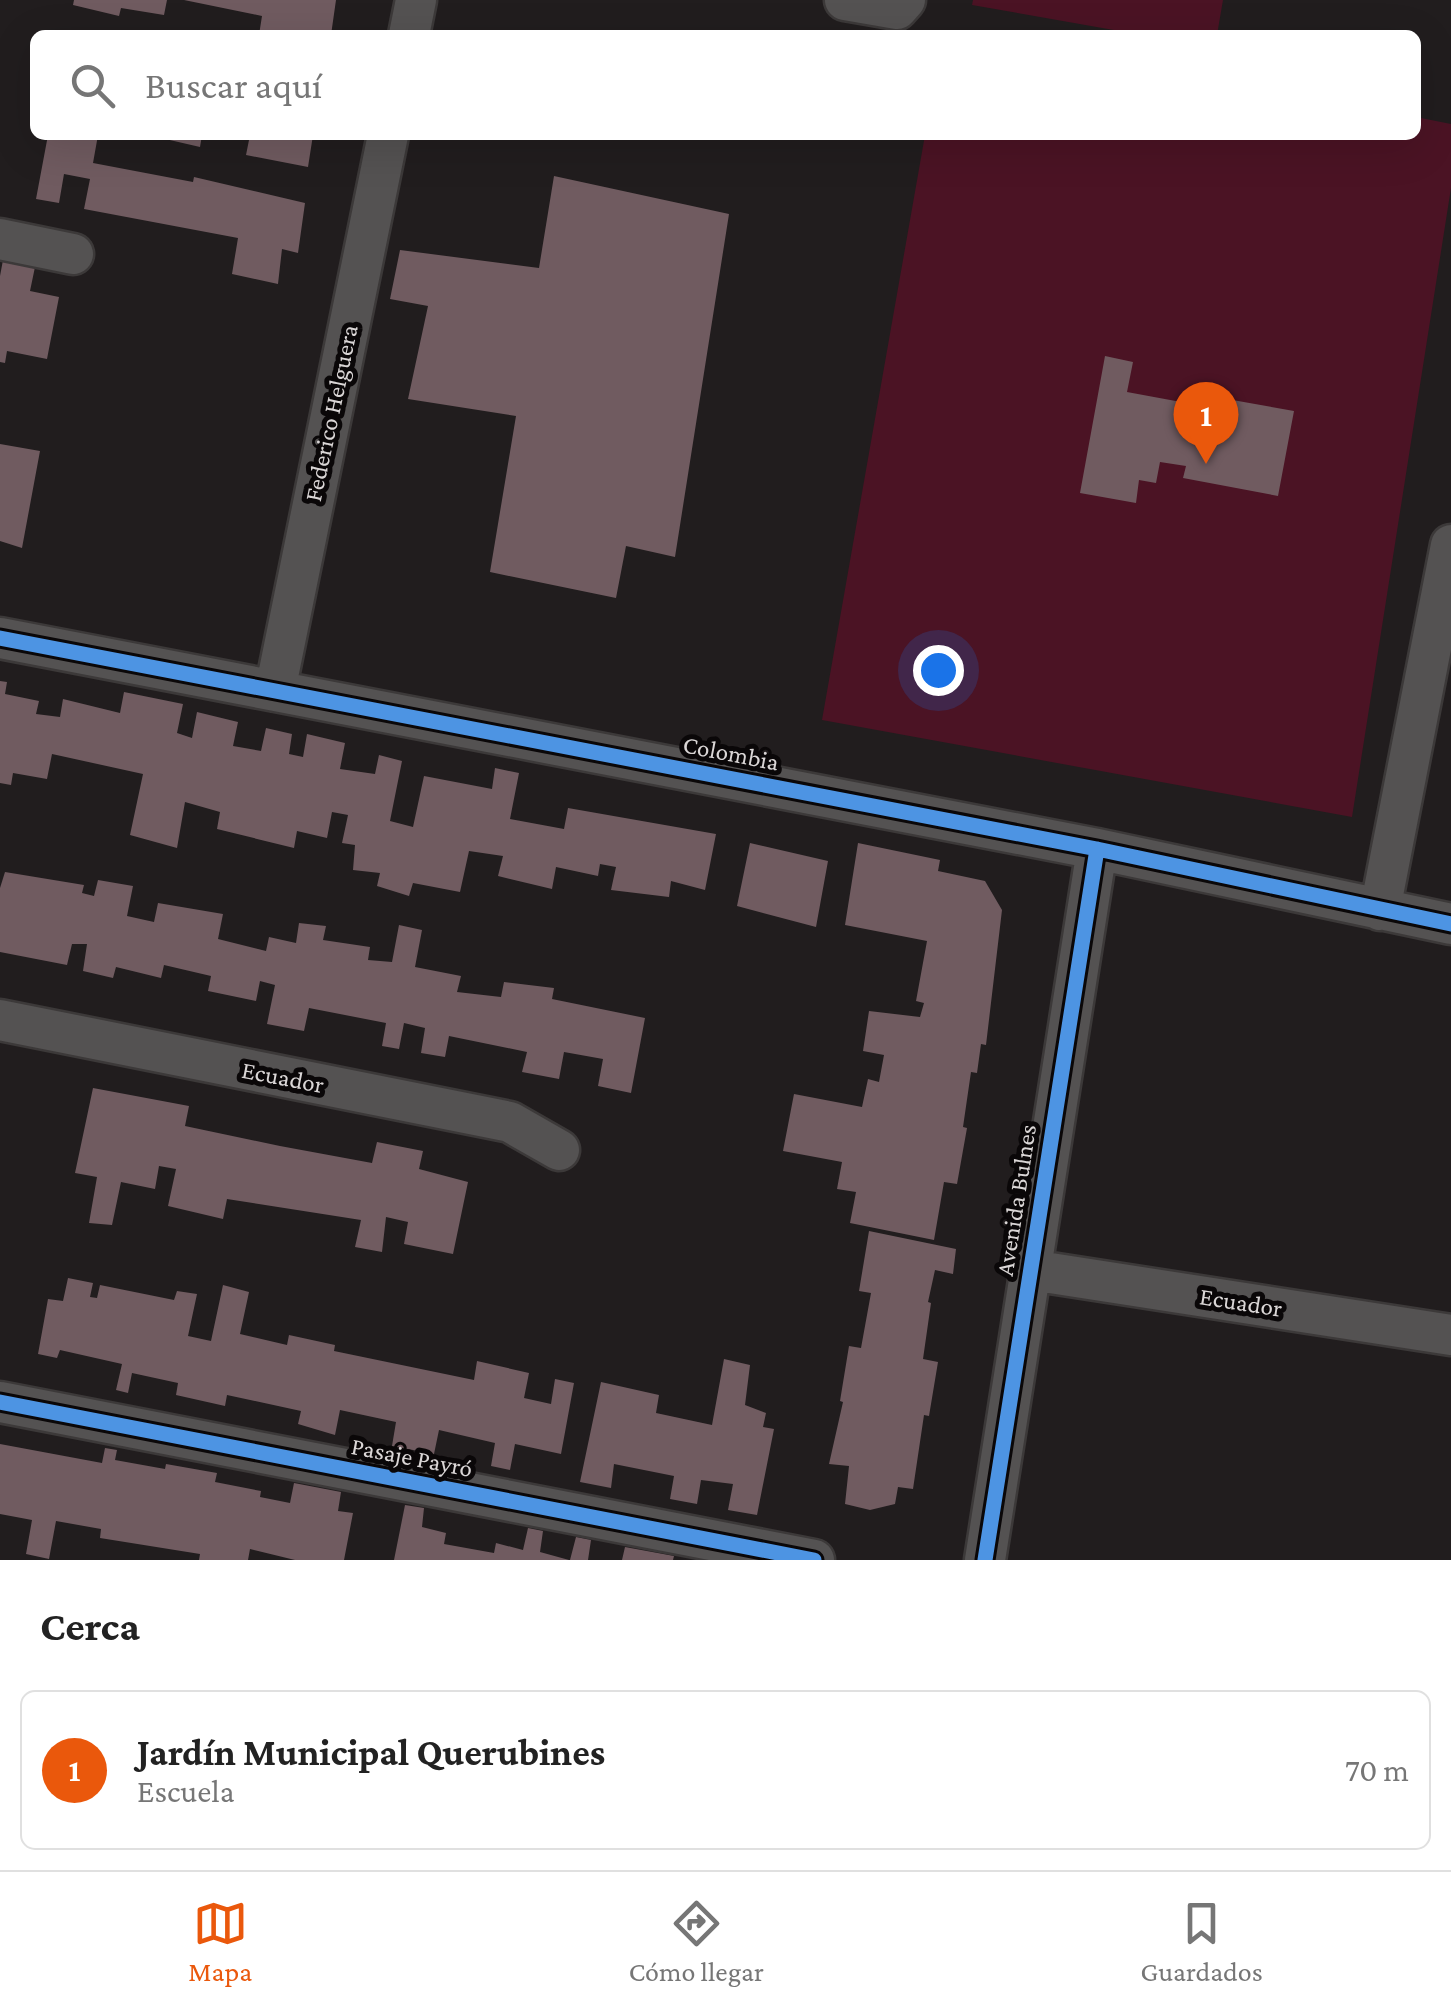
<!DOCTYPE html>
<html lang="es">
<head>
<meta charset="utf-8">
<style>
  body { margin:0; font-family:"Crimson Pro",serif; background:#f6f6f6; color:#222 }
  .you { position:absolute; left:938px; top:670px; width:35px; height:35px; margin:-25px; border:8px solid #fff; border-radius:50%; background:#1a73e8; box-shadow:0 0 0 15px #1a73e833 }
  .badge { display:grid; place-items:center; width:65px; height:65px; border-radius:50%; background:#ea580c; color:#fff; font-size:32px; font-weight:700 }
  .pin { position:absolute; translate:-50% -82px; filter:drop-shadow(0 2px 5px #0008) }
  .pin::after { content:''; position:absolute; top:52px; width:35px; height:30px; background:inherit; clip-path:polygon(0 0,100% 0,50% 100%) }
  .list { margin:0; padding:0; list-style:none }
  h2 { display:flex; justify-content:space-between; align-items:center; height:130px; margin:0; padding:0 40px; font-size:42px }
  h2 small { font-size:32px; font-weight:400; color:#767676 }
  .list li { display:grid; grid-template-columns:65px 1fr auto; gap:30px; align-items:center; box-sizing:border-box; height:160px; margin:0 20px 20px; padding:0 20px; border:2px solid #e0e0e0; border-radius:15px }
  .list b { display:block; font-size:38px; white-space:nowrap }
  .list p { margin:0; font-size:32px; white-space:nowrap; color:#767676 }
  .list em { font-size:32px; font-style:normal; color:#767676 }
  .icon { flex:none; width:55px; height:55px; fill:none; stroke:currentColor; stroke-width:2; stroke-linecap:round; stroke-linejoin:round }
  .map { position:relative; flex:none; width:1451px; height:1560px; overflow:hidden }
  .search { position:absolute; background:#fff; box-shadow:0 10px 40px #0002; left:30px; right:30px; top:30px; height:110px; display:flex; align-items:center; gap:25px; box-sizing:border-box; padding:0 35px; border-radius:15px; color:#767676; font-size:38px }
  .sheet { height:310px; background:#fff }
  nav { display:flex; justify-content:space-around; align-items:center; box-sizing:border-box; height:140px; border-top:2px solid #e0e0e0; background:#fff; font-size:28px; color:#767676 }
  nav a { display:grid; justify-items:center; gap:5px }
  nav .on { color:#ea580c }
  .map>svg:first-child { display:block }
</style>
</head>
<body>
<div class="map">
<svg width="1451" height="1560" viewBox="0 0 1451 1560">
  <rect width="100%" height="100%" fill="#211d1e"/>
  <path fill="#4b1324" d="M973,0h250l-6,35h-75l-170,-30z
    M1416,117l35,7v64l-99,629 -530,-97 103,-585h491z"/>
  <path fill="#705b60" d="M74,0h93l-3,15 -43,-7 -2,8 -46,-11z
    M184,0h152l-5,35h-72l3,-19z
    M48,135h50l-5,28 100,19 1,-5 111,26 -7,50 -16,-4 -4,35 -46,-10 6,-36 -154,-29 6,-30 -26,-5 -5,29 -23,-4z
    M148,135h54l-2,12z
    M250,135h63l-5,32 -62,-12z
    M554,176l175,38 -54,343 -49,-11 -10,52 -126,-26 26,-156 -108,-17 20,-93 -38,-7 10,-49 139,18z
    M3,260l32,7 -5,24 29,6 -12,62 -40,-8 -2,12 -5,-1v-86z
    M1105,356l28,6 -6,30 81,15 2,-11 84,15 -16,85 -95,-18 3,-12 -26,-4 -4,21 -17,-3 -3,23 -56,-10z
    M0,444l40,7 -18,97 -22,-7z
    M0,681l7,1 -2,12 34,7 -3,13 24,3 3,-18 57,14 4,-21 59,12 -6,29 15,5 5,-26 41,10 -5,24 28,5 5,-23 26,6 -3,20 14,3 4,-23 38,9 -5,26 35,5 4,-19 23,6 -12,60 23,6 11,-51 68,13 3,-21 24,5 -9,46 54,10 4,-21 148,26 -11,56 -34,-9 -2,16 -58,-7 5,-23 -16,-3 -2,12 -42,-9 -4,22 -54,-13 5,-20 -34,-5 -9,41 -47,-9 -4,13 -32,-10 3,-13 -27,-3 2,-25 -13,-2 6,-28 -16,-3 -5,26 -30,-7 -3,17 -77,-19 3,-17 -35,-10 -8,46 -47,-13 13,-61 -91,-20 -5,25 -34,-6 -2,12 -11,-2z
    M750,843l78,18 -12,66 -79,-21z
    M858,843l82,17 -2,11 47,10 17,29 -16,135 -5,-1 -4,29 -6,-1 -8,55 4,1 -10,56 -13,-2 -10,58 -84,-17 6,-31 -19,-3 5,-27 -59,-11 11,-57 68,13 6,-28 11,3 5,-27 -21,-4 6,-40 51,6 4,-14 -8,-2 11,-60 -82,-16z
    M5,872l79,13 -2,8 12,3 4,-16 35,6 -6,30 27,6 4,-19 65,11 -5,25 48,12 3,-14 27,6 3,-20 27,3 -3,14 47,7 -2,13 24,2 7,-37 23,5 -7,37 46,9 -4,16 44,5 3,-15 50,6 -2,11 93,19 -14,75 -33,-7 5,-27 -39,-7 -5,27 -37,-7 5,-20 -78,-16 -4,21 -24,-4 4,-25 -21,-5 -5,26 -17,-3 4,-23 -77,-15 -5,23 -37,-7 8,-39 -15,-4 -4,20 -48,-10 3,-15 -47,-11 -3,13 -45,-11 -3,11 -30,-7 4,-27h-15l-5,21 -67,-13v-64z
    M93,1088l96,18 -4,20 95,20 92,17 5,-21 46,9 -4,18 49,13 -15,72 -49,-10 4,-22 -22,-5 -4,35 -27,-5 6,-27 -134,-21 -4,20 -55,-13 8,-37 -17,-3 -4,23 -34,-7 -9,43 -23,-2 8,-46 -22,-4z
    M869,1231l87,18 -3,25 -18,-4 -7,32 3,1 -8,56 15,3 -9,54 -5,-1 -11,74 -15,-2 -3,17 -25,6 -25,-6 4,-38 -20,-2 14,-62 -3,-1 9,-55 12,2 10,-55 -12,-2z
    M68,1278l25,5 -3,14 7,1 3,-13 74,15 3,-9 20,3 -9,42 23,5 12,-56 26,7 -9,42 47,11 2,-10 46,10 -1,6 140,29 3,-19 52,12 -5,25 27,6 4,-25 19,4 -13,71 -46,-10 -5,26 -19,-4 4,-23 -56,-13 -5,24 -42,-8 4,-24 -56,-12 -5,25 -37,-11 3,-13 -74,-16 -2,11 -49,-11 2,-12 -46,-10 -4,20 -12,-3 6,-26 -62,-14 -3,8 -19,-4 10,-55 15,2z
    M724,1359l26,6 -5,40 21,8 -3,14 11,2 -17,86 -29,-5 5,-26 -32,-4 -4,24 -27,-5 4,-23 -60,-12 -3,24 -31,-6 21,-100 58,13 -3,18 56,12z
    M0,1444l102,19 3,-15 12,2 -2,10 50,9 1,-5 51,9 -2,9 46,9 -1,6 30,6 4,-20 47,9 -3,19 15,2 -9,47h-49l-45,-11 -2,11h-49l1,-6 -100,-16 1,-9 -45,-8 -7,38 -23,-5 6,-34 -32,-6z
    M405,1505l19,3 -2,19 24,6 -2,11 50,9 2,-10 27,7 5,-22 15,3 -3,21 29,8h-175z
    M576,1537l15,3 -3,20h-18z
    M625,1547l49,9 -1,4h-51z"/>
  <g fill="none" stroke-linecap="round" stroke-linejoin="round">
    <defs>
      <path id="minor" d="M845,0l52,9 8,-9
        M409,35l7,-35
        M0,239l73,15
        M0,638l1097,211 354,75
        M275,691l113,-556
        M1380,910l71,-365
        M0,1020l510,102 49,28
        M1031,1270l420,65
        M0,1402l814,158
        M985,1560l112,-711"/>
    </defs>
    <use href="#minor" stroke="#3c3939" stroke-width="45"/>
    <use href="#minor" stroke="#545252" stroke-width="40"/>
    <defs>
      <path id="cycleway" d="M0,638l1097,211 354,75
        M0,1402l814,158
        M985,1560l112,-711"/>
    </defs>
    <use href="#cycleway" stroke="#0a0708" stroke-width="21"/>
    <use href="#cycleway" stroke="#4d94e3" stroke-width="15"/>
  </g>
  <g text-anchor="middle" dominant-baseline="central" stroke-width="10" stroke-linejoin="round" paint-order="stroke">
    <g font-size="25" fill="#dad6d6" stroke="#0a0708">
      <text transform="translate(331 413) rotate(-78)">Federico Helguera</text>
      <text transform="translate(731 753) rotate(11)">Colombia</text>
      <text transform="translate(283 1077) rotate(11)">Ecuador</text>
      <text transform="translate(1016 1200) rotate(-81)">Avenida Bulnes</text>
      <text transform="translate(1241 1302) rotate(9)">Ecuador</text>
      <text transform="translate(412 1457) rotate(11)">Pasaje Payró</text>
    </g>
  </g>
</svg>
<div class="you"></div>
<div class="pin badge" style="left:1206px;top:464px">1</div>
<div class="search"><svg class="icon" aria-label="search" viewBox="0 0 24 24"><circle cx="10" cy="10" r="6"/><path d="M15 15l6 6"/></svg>Buscar aquí</div>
</div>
<section class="sheet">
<h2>Cerca<small></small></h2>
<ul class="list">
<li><span class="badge">1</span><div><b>Jardín Municipal Querubines</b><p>Escuela</p></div><em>70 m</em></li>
</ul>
</section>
<nav>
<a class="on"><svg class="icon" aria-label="map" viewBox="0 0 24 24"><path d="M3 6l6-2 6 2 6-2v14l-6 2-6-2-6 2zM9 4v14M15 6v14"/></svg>Mapa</a>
<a><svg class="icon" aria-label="directions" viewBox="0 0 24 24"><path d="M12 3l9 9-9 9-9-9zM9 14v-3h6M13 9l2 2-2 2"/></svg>Cómo llegar</a>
<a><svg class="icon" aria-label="saved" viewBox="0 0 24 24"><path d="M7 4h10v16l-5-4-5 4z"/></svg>Guardados</a>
</nav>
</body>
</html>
